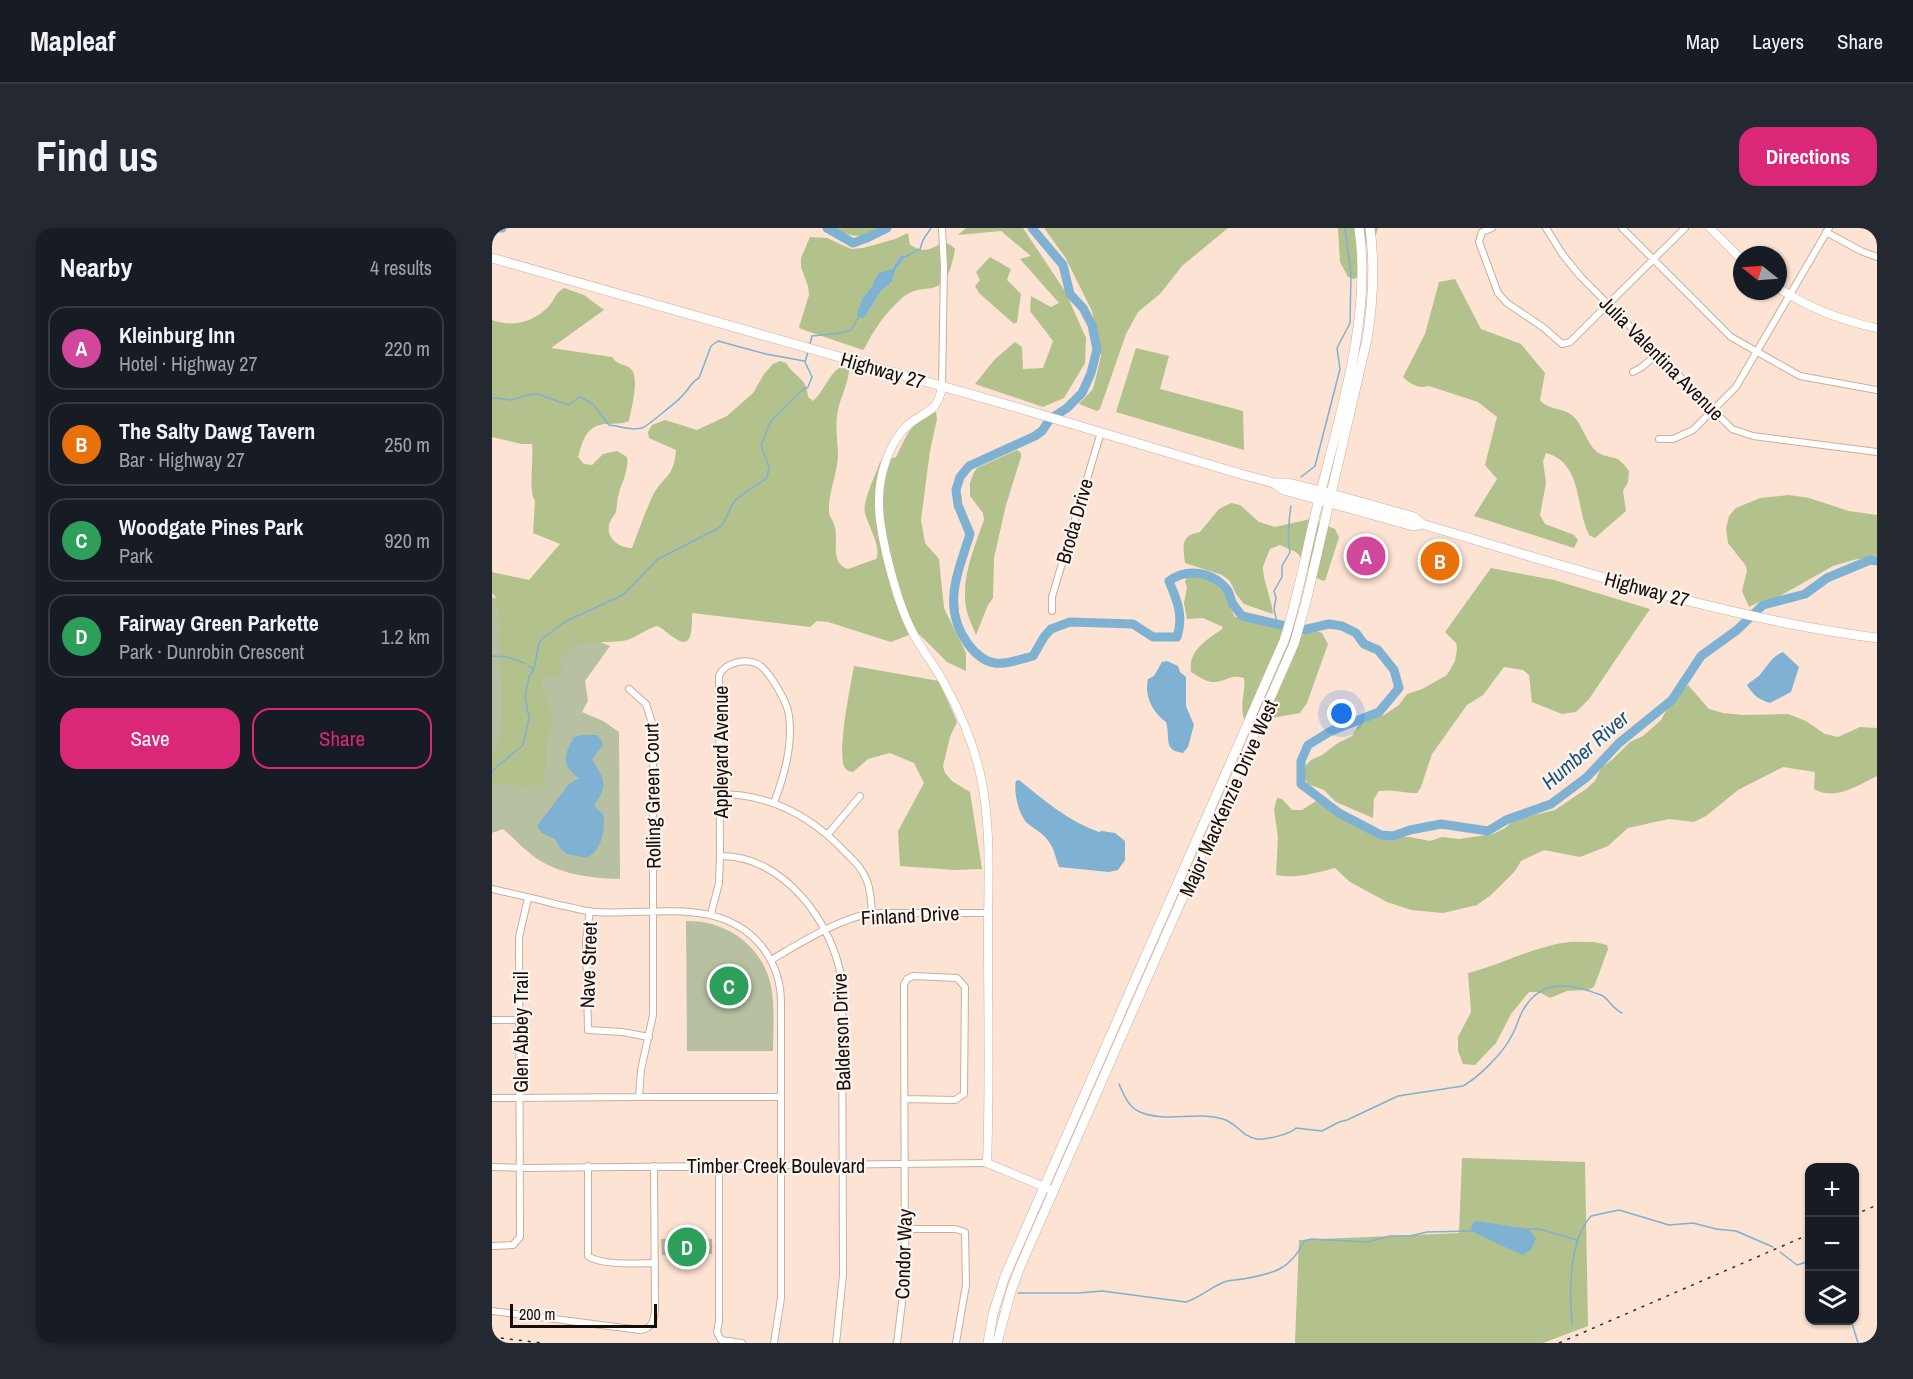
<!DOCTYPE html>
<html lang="en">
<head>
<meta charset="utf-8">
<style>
  body { margin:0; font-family:"Archivo Narrow",sans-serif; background:#242831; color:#f1f3f6 }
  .controls { position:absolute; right:18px; bottom:18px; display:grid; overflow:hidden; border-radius:12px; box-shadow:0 2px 4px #0004 }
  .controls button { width:54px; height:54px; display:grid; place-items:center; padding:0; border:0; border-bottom:2px solid #363941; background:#171b24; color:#f1f3f6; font:30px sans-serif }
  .compass { position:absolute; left:1241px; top:18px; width:54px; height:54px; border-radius:50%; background:#171b24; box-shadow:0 2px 4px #0004; rotate:287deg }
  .scale { position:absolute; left:18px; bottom:15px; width:147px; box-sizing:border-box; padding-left:6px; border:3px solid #180e07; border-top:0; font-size:16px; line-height:21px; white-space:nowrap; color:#180e07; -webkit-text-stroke:4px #fbf4f0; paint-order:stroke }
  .you { position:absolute; left:850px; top:486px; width:21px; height:21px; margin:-15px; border:4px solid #fff; border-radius:50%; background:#1a73e8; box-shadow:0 0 0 9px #1a73e833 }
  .badge { display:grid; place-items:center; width:39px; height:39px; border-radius:50%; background:#db2777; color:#fff; font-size:20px; font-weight:700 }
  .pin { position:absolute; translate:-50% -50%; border:3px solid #fff; box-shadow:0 2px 6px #0006 }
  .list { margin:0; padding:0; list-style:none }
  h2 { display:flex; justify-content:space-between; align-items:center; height:78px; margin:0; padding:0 24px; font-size:26px }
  h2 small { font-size:20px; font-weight:400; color:#9ea1a6 }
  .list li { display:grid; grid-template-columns:39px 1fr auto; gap:18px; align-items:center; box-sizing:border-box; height:84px; margin:0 12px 12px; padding:0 12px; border:2px solid #363941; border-radius:18px }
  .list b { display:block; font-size:22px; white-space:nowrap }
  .list p { margin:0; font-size:20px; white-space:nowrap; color:#9ea1a6 }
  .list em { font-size:20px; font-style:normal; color:#9ea1a6 }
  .actions { display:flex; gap:12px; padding:18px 24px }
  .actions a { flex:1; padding:14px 0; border:2px solid #db2777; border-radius:18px; text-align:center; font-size:21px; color:#db2777 }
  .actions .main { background:#db2777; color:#fff }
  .icon { flex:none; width:33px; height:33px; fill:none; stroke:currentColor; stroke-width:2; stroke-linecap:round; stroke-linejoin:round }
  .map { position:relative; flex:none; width:1385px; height:1115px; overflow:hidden; border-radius:18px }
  header { display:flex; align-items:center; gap:36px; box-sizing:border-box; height:84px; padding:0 30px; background:#171b24; border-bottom:2px solid #363941 }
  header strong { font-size:28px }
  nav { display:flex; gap:33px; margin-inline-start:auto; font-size:21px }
  .intro { display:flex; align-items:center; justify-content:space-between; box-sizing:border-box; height:144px; padding:0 36px }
  h1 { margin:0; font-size:42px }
  .button { padding:15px 27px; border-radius:18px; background:#db2777; color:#fff; font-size:21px; font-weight:700 }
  main { display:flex; gap:36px; padding:0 36px }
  aside { flex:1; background:#171b24; border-radius:18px; box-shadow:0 2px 4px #0004 }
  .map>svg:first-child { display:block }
</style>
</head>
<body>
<header>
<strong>Mapleaf</strong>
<nav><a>Map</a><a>Layers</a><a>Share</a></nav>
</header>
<div class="intro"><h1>Find us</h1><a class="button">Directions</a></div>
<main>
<aside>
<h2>Nearby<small>4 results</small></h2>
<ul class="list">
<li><span class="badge" style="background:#d1479c">A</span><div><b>Kleinburg Inn</b><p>Hotel · Highway 27</p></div><em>220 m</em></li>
<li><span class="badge" style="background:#e8710a">B</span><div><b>The Salty Dawg Tavern</b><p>Bar · Highway 27</p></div><em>250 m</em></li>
<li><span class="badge" style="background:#2e9e5b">C</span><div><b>Woodgate Pines Park</b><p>Park</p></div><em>920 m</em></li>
<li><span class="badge" style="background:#2e9e5b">D</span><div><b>Fairway Green Parkette</b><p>Park · Dunrobin Crescent</p></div><em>1.2 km</em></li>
</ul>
<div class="actions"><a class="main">Save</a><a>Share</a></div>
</aside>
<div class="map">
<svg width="1385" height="1115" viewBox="0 0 1385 1115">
  <rect width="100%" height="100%" fill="#fce3d3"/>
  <path fill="#b7c0a0" d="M0,369l118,49 -25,35 3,20 -6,11 21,9 16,11 1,147c-28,-1 -57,-4 -81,-19 -13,-8 -24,-21 -36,-31l-11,4z
    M194,693c40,-1 77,25 85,65 4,21 2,44 2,65h-86z
    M169,1011h51v15l-50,1z"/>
  <path fill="#b3c18d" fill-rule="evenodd" d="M342,0h52c-18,10 -35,11 -52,0z
    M474,0h57l42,63 21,47 -1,25 -21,35 -21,9 -68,-23 20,-25 20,-17 7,5 1,22 20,-1 10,-27 -23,-30 1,-15 20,11 8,-4 -39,-44 11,-3 -30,-25 -43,4z
    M552,0h184l-46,38 -22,28 -22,18 -12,22 -26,75 -3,2 -18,-7 14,-15 8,-33 -9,-45 -27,-54z
    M846,0h40l-3,10c-17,4 -15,25 -17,39l-4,2 -6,-2 -8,-15z
    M416,5l2,12c5,2 9,5 14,5 14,-1 19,-14 31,-1 -10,60 -31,26 -56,52 -9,8 -18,19 -24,29 -5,6 -7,14 -12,20l-62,-21 -2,-2 10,-32 -1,-9 -7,-19v-9l9,-21 17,1 24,11 12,-1 32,-9zM409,27l5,1 -10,13 -4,13 -11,9 -17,27 -1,-21 29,-28z
    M498,29l21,12 -4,11 14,14 -4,28 -3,2 -35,-31 -4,-7 5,-6 -4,-8z
    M963,51l26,50 40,15 24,29 -5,27c9,11 23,7 33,16 10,9 13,27 24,36 6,5 16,4 22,8 4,3 7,7 10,11l-1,11 -5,9 3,20 -31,27 -6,-3c-14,-28 -6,-72 -43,-82l-3,8 3,22 -6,32 5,9 29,11 4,5 -4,8 -100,-32 23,-37 -12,-14 12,-48 -19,-15 -49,-16c-10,3 -19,-2 -26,-9l22,-43 14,-52z
    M72,60l20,7 20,15 -53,38 61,9c7,10 13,6 19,12 9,8 0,41 -2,52 -9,4 -16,2 -25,3 -19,3 -21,17 -26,33l6,7 8,1 11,-11 14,-3 10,6c2,14 -5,24 -8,36 -2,6 -2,13 -3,19 -2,4 -6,8 -7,13 -3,14 11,23 23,23 7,-18 13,-36 21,-53 11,-20 21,-17 23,-45l-27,-12 -1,-6 4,-7 13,-5 32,10 30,-14 26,-23 11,-19 9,-10 7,-3 6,2c9,15 21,14 22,34l5,4c12,-10 14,-26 28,-34l8,3c-1,14 -8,26 -11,40 -3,15 -1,27 0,42 1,18 -10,40 -9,60 0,5 4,8 5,12 6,16 -6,38 14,45l28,-10c6,-12 -8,-33 -11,-46 -3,-11 11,-39 15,-51l16,-5c13,-26 13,-32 40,-45l1,7 -7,32 -9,69 4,23 14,16 5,49 22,45v18l-19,-9 -27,-27 -6,-2 -23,9 -63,-20 -11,-1 -7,6 -118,-14c0,6 0,13 -1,20 -4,22 -25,-4 -34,-7 -11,3 -20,11 -30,14 -23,6 -55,-6 -68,21l4,14 -22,3 1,8 10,27v8l-5,18 -3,46c-18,2 -34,-2 -52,0v-28l11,-29 -4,-117 -4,-15 -3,-3v-21l37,8 31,-36 -27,-11 2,-32c-7,-10 -1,-41 -3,-57h-11l-29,-7v-117c21,8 42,2 57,-14 7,-8 5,-12 15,-18z
    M644,120l33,8 -9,33 83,22 1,39 -128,-38z
    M525,222l4,3v4l-15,48 -12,53 -1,40 -5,7 -12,30c-3,-8 -8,-18 -10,-27 -5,-30 8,-60 18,-88l-1,-7 -13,-17v-13l4,-11 3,-4z
    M1297,267l20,3 40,13 28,4v41l-24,4 -20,6 -57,32 -15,3 -12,6 -7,-16 5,-20 -1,-5 -18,-23 -2,-14 3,-13 7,-8 24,-10z
    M739,275l9,2 19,17 16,5 35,-8 25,10 4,8 -14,44c-15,-3 -17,-17 -27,-27 -4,-4 -13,-6 -18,-9l-10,4c-2,5 -5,12 -7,18 -1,10 9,34 10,47l-29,-10 -8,-10 -6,-13 -8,-6 -37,-12c-2,-16 -5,-28 15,-31l19,-23z
    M999,340l63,12 96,29 -61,90 -13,13 -14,2 -30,-12 -3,-27 -6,-5 -19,-3 -21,28 -16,10 -35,49 -11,33 -4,6c-14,0 -25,-4 -38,-2l-5,8 -1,19 -37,-16 -12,-12 -16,-6 -5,-10 3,-9 5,-5 11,-5 16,-12 14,-7 8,-13 24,-8 15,-10 8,-11 15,-5 25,-14 8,-14 2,-12 -1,-6 -11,-11z
    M701,346c16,4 30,13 36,29 2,5 3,9 6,14 7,1 12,0 19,0 13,1 37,9 42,21l18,-8 8,3 6,11 -21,59 -7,10 -35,6 -7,5 -14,-5c-5,-17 2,-25 0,-41 -16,-4 -15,3 -29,4 -8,1 -17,-6 -24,-10 -3,-21 15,-32 30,-42l2,-3 -20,-9 -16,1 -3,-16 3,-16 -2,-5 2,-5z
    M362,438l85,15 18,41 -7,15 -7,29 2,7 7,8 18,11 12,77 -27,1 -55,-4 -2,-35 26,-48 -10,-20 -24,-10 -22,6 -15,13c-3,-1 -6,-1 -8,-4 -9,-13 6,-84 9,-102z
    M1196,457l21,24 14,4 20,2 45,-1 18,7 19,13 13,3 22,-10 17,1v48c-20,10 -42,25 -63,13l1,-17 -32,-5 -45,23 -32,26 -12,6 -25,-3 -41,9 -20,18 -28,11 -36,-7 -23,11 -6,10 -24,24 -14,10 -34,8 -32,-3 -24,-8 -37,-20 -15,-14c-20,5 -38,11 -59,7l2,-38 -4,-27 3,-12 5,1 10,11h10l14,-9 21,10 10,8 47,18h16l20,4 12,-4 17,2 34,-5 12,-6 9,-8 41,-10 31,-21 9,-8 6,-13 12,-9 17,-17 13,-6 18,-16 5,-9z
    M1102,714l13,3 1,4 -14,38 -6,3 -21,1 -17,7 -11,-6h-10l-18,22 -15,29 -21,22 -12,-1 -5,-13v-14l13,-25 -3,-39c32,-8 61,-24 94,-30 10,-2 22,-1 32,-1z
    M970,930l123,4 3,164 -45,17h-248l4,-103 160,-7z"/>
  <path fill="#7fb1d2" d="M409,27l5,1 -10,13 -4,13 -11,9 -17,27h-6l-1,-4 6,-17 9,-10 4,-10 3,-4 13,-4z
    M1291,424l16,15 -8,25 -21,11c-11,-3 -17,-8 -23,-18 4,-4 8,-6 12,-9 8,-9 13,-20 24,-24z
    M675,433l11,5 2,6 6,5v29l8,19 -6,22 -5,6c-21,-3 -12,-15 -17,-31 -14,-10 -22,-27 -18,-43l6,-3 8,-14z
    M91,507h14l4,4 2,6 -11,14c12,20 17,25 2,47l10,9c0,17 -1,33 -17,43l-20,-4 -7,-6 -5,-9 -13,-6 -5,-7 32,-42 10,-6c-19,-13 -15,-22 -5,-41z
    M527,552c26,21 49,41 80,52l3,-1 13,2 10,8v19l-7,10 -9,2 -50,-5c-4,-11 -5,-21 -14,-30 -5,-6 -13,-9 -19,-15 -7,-8 -13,-31 -10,-41z
    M983,993l54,8 7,9 -5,12 -9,5 -51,-24 1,-7z"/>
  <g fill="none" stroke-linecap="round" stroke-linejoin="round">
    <path stroke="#7fb1d2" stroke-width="1.5" d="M413,29l15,-8 3,-9 8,-12
      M318,116l2,-8 28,-3 11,-3 8,-14
      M0,171l3,-1 17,2 15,-5 11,-1 30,11 12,-8 13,7 16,21c10,1 24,6 33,3 4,-1 37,-28 41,-33 6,-6 8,-13 16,-17l12,-32 7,-5 48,13 38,7
      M809,249l14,-11 25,-97 -3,-21 13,-25 1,-50 -6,-45
      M785,395l-3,-14 2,-11 -2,-7 8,-14v-11l8,-14c-3,-11 -1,-34 1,-46
      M0,428l15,1 17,6
      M37,438l4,3
      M0,543l31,-26 6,-27 -4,-22 4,-19 5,-8 5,-26 4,-5 23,-17 57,-26 35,-36 61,-31c8,-8 9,-17 15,-26 5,-7 25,-18 33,-24l2,-11 -8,-22 10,-24 30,-30 7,-4 4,-10 -7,-15 3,-10
      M627,856c5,11 9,23 21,28 26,11 56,-1 83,7 14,4 19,18 34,20 9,1 34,-5 39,-11l26,3 17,-9 8,-2 51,-24 65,-10c16,-9 40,-33 48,-49 5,-8 7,-17 11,-25 18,-34 48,-29 79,-17 9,4 9,12 21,18
      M1037,1001h11l37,11
      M1288,1024l17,13 13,-4
      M526,1065h60l24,-2 84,11c14,-4 25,-15 38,-20 6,-2 13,-2 19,-3 29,-5 48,-9 61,-38l7,-2 57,3 22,-6h20l17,-4 44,-1
      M1359,1092l7,23
      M1080,1096c-3,-33 -3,-83 19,-108l28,-6 50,15 24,-2 23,6 20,2 37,16"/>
    <path stroke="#7fb1d2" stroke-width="9" d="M9,0h1
      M335,0l26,15 14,-5 20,-10
      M540,0l31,37 7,29 13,14 9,17 5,24 -6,24 -9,20 -15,15 -17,11 -8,12 -7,5 -66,30 -9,11 -4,13 2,15 12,29c-12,39 -29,73 -2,110 20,27 36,20 65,12l11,-19 7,-8 19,-7 63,2 20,13h24c7,-21 0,-37 -8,-56 19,-14 45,-9 59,10 2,4 3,10 5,13 3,5 6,8 9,12l61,14 26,-6 13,2 14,7 8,11 14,6 16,20 5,18 -20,24 -48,19 -23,14 -7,16v23l38,29 42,22 12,1 17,-6 31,-6 47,7 18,-11 45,-16 36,-27 32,-34 53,-43 29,-44 36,-26 26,-25 42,-11 22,-16 43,-18 7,1"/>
    <defs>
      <path id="minor" d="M1000,0l-10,4 -3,10 19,51 9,10 37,25 18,16 8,-2 115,-114
        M1054,0l17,27 18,22 151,152 21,7 124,16
        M1130,0l109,109 69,39 77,14
        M1334,4l35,19 16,6
        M1141,144l9,-5 15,-13
        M450,159l2,-120 -2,-39
        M1167,211h14l20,-9 43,-43 93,-159
        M560,383v-14l49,-165
        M227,566c51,0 92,22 126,58 9,9 18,17 22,29 4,10 4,21 5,32
        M336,606l32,-38
        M228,628c64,-1 114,68 122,126l1,293 -7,68
        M0,661c22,5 45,10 67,16 12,2 24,6 36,7 57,4 127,-17 168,36 12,16 18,35 18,55v295l-7,45
        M98,683l-4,29 2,90 34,2 27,5
        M219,686l8,-31 1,-27 -1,-180c6,-15 32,-20 44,-8 9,9 25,35 26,48 4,30 -5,60 -15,87
        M279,732c31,-18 65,-40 101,-47h116
        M0,792h28
        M147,869h142
        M0,870l147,-1 2,-27 12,-55v-289l-7,-22 -17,-15
        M227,937v156l-2,11 4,8 21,3
        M96,938v90c14,10 50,7 67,7
        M0,939l35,1 460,-5
        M414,1001h49l10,3 1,53 -10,58
        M0,1018l21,-1 7,-8 -1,-300 9,-39
        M0,1083l148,19c12,-1 14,-9 15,-20l-1,-144
        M405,1115l8,-65 -1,-294 3,-5 6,-3 44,2 8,9 -1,107 -9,6 -50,-1"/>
      <path id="tertiary" d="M1218,0l32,32
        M1286,60c30,19 64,33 99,40
        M450,159c-5,27 -17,23 -34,38 -19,17 -29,50 -29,75 -1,31 17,98 31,127 9,20 25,38 35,58 15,27 28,58 35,88 12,53 8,109 8,163 0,75 2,151 -1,227l67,28"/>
      <path id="primary" d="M0,30l530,151 222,66 30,8h14l33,8 93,26 8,7c149,44 300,94 455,114
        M782,255l10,7 129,36 9,-2
        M496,1115l5,-29 12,-38 279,-635c15,-46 23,-95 35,-142 21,-86 53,-182 40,-271
        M505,1115l14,-52 9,-24 274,-623 12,-42 61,-263c6,-37 8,-73 3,-111"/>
    </defs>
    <use href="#minor" stroke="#ccae9a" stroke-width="8"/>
    <use href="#tertiary" stroke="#ccae9a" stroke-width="9"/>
    <use href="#primary" stroke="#ccae9a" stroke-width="10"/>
    <use href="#minor" stroke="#fff" stroke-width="6"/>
    <use href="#tertiary" stroke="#fff" stroke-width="8"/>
    <use href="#primary" stroke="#fff" stroke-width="9"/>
    <path stroke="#362a22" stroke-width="1.5" stroke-dasharray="3 6" stroke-linecap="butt" d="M1362,987l23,-10
      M0,1109l50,6
      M1067,1115l251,-109"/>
  </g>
  <g text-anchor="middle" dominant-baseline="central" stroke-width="4.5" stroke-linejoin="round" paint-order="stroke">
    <g font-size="20" fill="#180e07" stroke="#fbf4f0">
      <text transform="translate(1170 130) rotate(45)">Julia Valentina Avenue</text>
      <text transform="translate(391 142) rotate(16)">Highway 27</text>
      <text transform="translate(582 293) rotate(-74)">Broda Drive</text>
      <text transform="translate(1155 361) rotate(15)">Highway 27</text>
      <text transform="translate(228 524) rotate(-90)">Appleyard Avenue</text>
      <text transform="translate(160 568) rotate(-91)">Rolling Green Court</text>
      <text transform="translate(736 570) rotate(-66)">Major MacKenzie Drive West</text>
      <text transform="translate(418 687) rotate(-3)">Finland Drive</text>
      <text transform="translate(96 737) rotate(-88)">Nave Street</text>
      <text transform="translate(28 804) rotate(-90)">Glen Abbey Trail</text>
      <text transform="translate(349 804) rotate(-92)">Balderson Drive</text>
      <text x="284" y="937">Timber Creek Boulevard</text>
      <text transform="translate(411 1026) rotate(-88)">Condor Way</text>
    </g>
    <g font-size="21" font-style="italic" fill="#195576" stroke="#fbf4f0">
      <text transform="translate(1093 522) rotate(-41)">Humber River</text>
    </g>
  </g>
</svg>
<div class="controls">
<button>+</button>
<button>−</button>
<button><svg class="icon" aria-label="layers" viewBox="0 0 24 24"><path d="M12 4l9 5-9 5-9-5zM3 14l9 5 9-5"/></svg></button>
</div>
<svg class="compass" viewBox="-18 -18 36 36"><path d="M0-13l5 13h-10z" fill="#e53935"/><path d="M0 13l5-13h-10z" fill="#9ea1a6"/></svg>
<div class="scale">200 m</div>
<div class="you"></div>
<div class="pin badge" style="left:874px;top:328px;background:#d1479c">A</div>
<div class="pin badge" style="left:948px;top:333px;background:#e8710a">B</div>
<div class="pin badge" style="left:237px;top:758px;background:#2e9e5b">C</div>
<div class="pin badge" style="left:195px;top:1019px;background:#2e9e5b">D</div>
</div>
</main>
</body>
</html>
